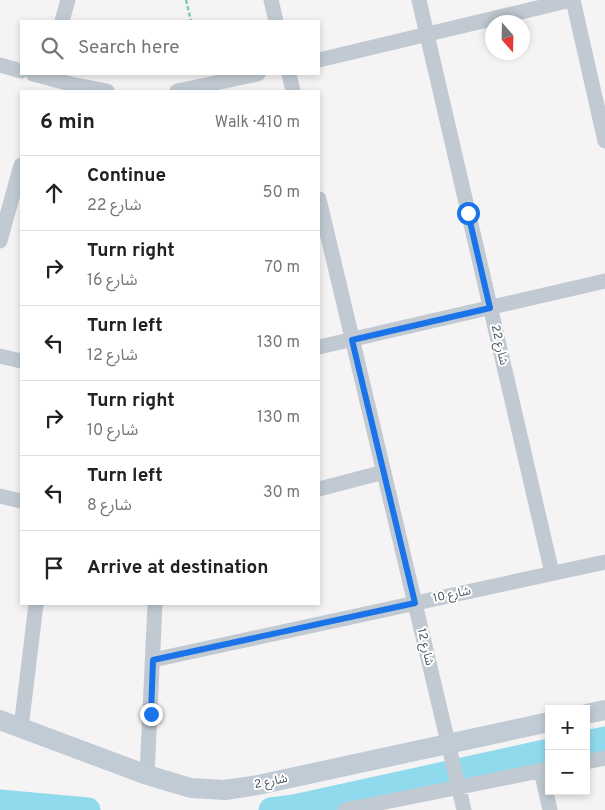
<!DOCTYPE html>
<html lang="en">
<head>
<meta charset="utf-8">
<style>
  body { margin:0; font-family:Overpass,"Noto Sans Arabic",sans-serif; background:#f2f2f2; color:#222 }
  .controls { position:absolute; right:15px; bottom:15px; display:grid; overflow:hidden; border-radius:0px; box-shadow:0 2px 8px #0003 }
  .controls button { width:45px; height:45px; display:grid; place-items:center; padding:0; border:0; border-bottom:1px solid #e0e0e0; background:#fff; color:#222; font:25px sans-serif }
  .compass { position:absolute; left:485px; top:15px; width:45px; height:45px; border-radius:50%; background:#fff; box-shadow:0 2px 8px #0003; rotate:160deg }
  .stop { position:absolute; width:15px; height:15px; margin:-11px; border:4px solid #1a73e8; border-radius:50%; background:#fff }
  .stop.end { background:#1a73e8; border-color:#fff; box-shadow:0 1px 5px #0008 }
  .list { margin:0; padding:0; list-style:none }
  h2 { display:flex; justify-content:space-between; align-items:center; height:65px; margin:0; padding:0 20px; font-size:21px }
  h2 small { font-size:16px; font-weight:400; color:#767676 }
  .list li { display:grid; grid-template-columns:32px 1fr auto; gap:15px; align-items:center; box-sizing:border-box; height:75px; padding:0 20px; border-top:1px solid #e0e0e0 }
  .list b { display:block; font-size:19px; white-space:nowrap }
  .list p { margin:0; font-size:16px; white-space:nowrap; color:#767676 }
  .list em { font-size:16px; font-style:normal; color:#767676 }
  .icon { flex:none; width:28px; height:28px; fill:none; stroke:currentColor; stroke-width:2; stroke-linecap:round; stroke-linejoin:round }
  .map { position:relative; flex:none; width:605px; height:810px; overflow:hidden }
  .search { position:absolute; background:#fff; box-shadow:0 2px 8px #0003; left:20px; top:20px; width:300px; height:55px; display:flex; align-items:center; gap:12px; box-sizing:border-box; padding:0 18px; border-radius:0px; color:#767676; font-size:19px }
  .panel { position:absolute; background:#fff; box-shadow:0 2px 8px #0003; left:20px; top:90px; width:300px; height:515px; border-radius:0px }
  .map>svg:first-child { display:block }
</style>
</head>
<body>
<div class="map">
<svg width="605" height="810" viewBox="0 0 605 810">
  <rect width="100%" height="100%" fill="#f5f3f3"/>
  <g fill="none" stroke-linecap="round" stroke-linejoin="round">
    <path stroke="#90daee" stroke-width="25" d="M586,743l19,-4
      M0,802l88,8
      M271,810l23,-3 255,-56"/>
    <path stroke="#7ad0a6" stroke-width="2.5" stroke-dasharray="4 2.5" stroke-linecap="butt" d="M186,0l5,21"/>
    <path stroke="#c1cad2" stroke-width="15" d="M271,0l5,21
      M419,0l133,573
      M573,0l32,141
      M62,21l6,-21
      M319,60l252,-60
      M0,65l21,6
      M33,74l38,10 36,7
      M289,74l4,17
      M177,91l81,-17
      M319,199l145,611
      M0,241l21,-76
      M319,347l286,-66
      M0,356l21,5
      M319,489l65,-17
      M0,496l21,5
      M153,660l452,-98
      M21,728l15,-124
      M586,762l19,-4
      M541,771l9,39
      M147,775l8,-171
      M345,810l204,-41"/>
    <path stroke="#c1cbd6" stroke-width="20" d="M586,714l19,-4
      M0,720l147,55 44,13 34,2 33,-5 291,-63"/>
  </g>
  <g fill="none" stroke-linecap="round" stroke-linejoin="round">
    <path stroke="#1a73e8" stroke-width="6" d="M151,714l2,-54 262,-57 -63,-263 138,-32 -22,-95"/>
  </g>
  <g text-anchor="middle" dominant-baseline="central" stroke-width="4" stroke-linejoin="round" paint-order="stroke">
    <g font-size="12" fill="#4a5661" stroke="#fff">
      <text transform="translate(499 345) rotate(77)">شارع 22</text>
      <text transform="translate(452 595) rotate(-12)">شارع 10</text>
      <text transform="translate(425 647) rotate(77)">شارع 12</text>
      <text transform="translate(271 782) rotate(-11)">شارع 2</text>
    </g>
  </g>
</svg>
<div class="controls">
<button>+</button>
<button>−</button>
</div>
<svg class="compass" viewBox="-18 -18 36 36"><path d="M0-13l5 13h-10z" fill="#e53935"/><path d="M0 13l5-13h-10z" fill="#767676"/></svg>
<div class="stop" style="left:468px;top:213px"></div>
<div class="stop end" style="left:151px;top:714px"></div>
<div class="search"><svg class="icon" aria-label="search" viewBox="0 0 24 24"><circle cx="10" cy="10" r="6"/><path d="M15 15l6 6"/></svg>Search here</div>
<section class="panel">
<h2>6 min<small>Walk · 410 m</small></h2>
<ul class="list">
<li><svg class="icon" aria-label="ahead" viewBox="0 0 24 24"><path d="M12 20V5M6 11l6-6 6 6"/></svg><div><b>Continue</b><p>شارع 22</p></div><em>50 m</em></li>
<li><svg class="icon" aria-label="right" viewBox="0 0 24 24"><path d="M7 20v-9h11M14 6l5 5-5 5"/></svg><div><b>Turn right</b><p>شارع 16</p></div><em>70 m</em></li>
<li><svg class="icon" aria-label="left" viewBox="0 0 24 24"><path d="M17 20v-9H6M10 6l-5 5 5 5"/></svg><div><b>Turn left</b><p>شارع 12</p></div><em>130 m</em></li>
<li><svg class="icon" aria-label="right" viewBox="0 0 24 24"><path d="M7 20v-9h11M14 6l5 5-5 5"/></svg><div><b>Turn right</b><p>شارع 10</p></div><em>130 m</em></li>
<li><svg class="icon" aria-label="left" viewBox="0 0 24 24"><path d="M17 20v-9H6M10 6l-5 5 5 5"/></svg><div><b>Turn left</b><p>شارع 8</p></div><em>30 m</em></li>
<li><svg class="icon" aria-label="arrive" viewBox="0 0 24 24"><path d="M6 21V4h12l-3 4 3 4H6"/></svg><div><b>Arrive at destination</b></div></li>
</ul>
</section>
</div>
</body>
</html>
